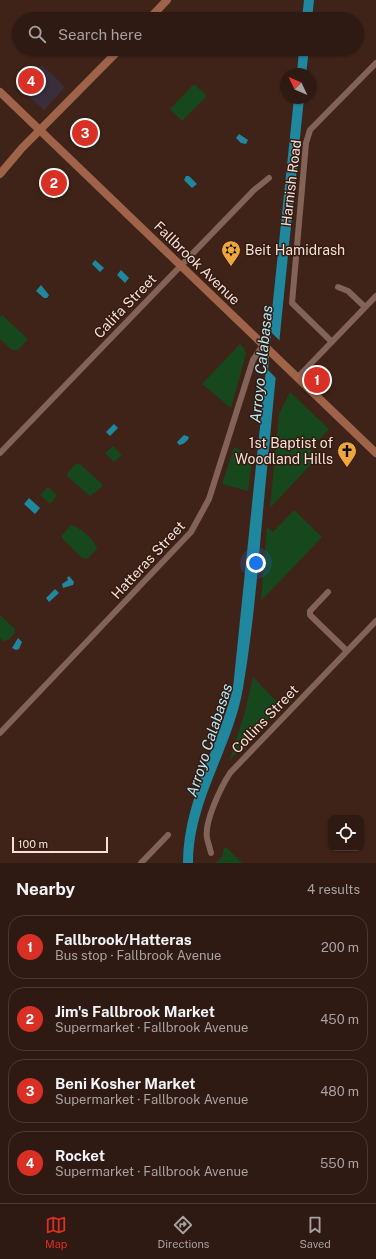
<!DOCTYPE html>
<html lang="en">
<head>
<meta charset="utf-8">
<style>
  body { margin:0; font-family:"Public Sans",sans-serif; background:#37231c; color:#f1f3f6 }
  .controls { position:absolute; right:12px; bottom:12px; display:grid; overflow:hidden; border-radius:8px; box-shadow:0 1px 3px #0004 }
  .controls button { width:36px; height:36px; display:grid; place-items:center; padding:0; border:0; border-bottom:1px solid #4a3833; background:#2f1a13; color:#f1f3f6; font:20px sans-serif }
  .compass { position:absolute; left:280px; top:68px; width:36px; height:36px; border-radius:50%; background:#2f1a13; box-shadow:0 1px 3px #0004; rotate:314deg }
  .scale { position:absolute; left:12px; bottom:10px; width:96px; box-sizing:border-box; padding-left:4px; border:2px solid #f4e1da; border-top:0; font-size:11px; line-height:14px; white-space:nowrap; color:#f4e1da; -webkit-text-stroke:3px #341a10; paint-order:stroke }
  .you { position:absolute; left:256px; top:563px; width:14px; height:14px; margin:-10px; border:3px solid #fff; border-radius:50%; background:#1a73e8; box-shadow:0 0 0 6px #1a73e833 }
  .badge { display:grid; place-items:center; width:26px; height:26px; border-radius:50%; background:#d93025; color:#fff; font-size:13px; font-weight:700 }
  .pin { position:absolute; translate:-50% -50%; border:2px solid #fff; box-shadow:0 1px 4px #0006 }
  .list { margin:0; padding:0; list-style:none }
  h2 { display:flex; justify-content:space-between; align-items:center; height:52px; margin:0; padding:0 16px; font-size:17px }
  h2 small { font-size:13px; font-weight:400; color:#a7a1a0 }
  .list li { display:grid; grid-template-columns:26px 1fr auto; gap:12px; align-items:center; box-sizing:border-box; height:64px; margin:0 8px 8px; padding:0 8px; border:1px solid #4a3833; border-radius:16px }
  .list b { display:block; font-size:15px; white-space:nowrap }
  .list p { margin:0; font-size:13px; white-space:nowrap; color:#a7a1a0 }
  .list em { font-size:13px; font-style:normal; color:#a7a1a0 }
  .icon { flex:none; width:22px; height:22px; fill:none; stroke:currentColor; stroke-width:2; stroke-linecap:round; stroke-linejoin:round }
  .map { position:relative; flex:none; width:376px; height:863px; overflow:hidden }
  .search { position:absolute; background:#2f1a13; box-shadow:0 1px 3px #0004; left:12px; right:12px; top:12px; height:44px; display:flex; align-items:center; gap:10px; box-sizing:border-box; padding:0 14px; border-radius:22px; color:#a7a1a0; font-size:15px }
  .sheet { height:340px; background:#2f1a13 }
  nav { display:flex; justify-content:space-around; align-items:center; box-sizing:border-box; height:56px; border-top:1px solid #4a3833; background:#2f1a13; font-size:11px; color:#a7a1a0 }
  nav a { display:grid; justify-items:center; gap:2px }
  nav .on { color:#d93025 }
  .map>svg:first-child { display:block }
</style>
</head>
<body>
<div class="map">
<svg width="376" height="863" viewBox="0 0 376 863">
  <rect width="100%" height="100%" fill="#3f2319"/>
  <path fill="#3a2e3d" d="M42,65l23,22 -21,23 -24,-22z"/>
  <path fill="#17471c" d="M194,84l13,12 -25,25 -12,-12z
    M2,315l26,24 -10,11h-6l-12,-11v-22z
    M240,344l4,4 2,6 -15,54 -29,-24z
    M290,392l39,37 -19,20 8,8 -48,51 9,-94z
    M113,446l9,9 -8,7 -9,-9z
    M234,447l14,7 4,6 -4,31 -26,-7z
    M76,464h4l22,20v3l-12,9 -23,-20 1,-4z
    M48,487l9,9 -7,8 -10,-9z
    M294,510l28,27 -61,64 6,-74 6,5z
    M71,525c9,2 24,15 26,24l-10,10 -5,-1 -20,-20v-3z
    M0,615l15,14v4l-7,7 -5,1 -3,-3z
    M253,677l28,29 -52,55 16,-49z
    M226,847l16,16h-26l7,-7v-6z"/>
  <path fill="#1f889f" d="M304,0h10l-2,19h-10z
    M299,49h10l-3,25h-9z
    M294,98h10c-12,120 -25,241 -36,361 -8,76 -12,153 -25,229 -10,60 -50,112 -50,175h-10c0,-62 35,-116 50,-175z
    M239,134l9,6 -2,4 -5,-1 -5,-5z
    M186,176h3l8,8 -5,4 -8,-8z
    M95,260l9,8 -4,4 -8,-8z
    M121,270l8,8 -4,5 -8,-8z
    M41,285l8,10 -2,3h-3l-8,-7z
    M114,424l4,4 -8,8 -4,-4z
    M184,435l5,2c-1,4 -6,8 -10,8l-2,-3z
    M29,498l11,10 -5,6 -11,-10z
    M69,576l5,6 -1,3 -10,3 -1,-4 6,-4 -1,-2z
    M55,589l4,4 -10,9 -3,-4z
    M18,638l4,4 -3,7 -3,1 -4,-2z"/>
  <path fill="#3f2319" d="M271,332l9,9 -4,37 -8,-8z"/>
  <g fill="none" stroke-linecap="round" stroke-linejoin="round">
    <path stroke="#836357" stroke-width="6" d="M338,287l10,4 17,16
      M332,342l-40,-39 14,-160 4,-13 66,-67
      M297,378l79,-82
      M0,453l254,-263 15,-12
      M328,592l-18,19v4l37,36
      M0,733l191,-201 18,-33 44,-139 10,-15
      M211,853c-1,-5 -3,-10 -4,-15 -3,-16 14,-51 23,-65l146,-152
      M141,863l27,-28"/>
    <path stroke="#9f6349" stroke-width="8" d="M149,19l18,-19
      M0,92l376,361
      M0,174l22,-26 98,-99"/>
  </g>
  <defs>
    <symbol id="synagogue-pin" viewBox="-11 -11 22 30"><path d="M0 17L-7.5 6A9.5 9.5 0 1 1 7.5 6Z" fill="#efa73d" stroke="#341a10"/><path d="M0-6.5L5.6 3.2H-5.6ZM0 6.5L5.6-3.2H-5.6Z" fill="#111"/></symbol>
    <symbol id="church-pin" viewBox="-11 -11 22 30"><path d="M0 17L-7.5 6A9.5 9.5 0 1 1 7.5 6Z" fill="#efa73d" stroke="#341a10"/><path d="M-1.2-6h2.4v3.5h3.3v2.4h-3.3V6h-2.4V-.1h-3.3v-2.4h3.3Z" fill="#111"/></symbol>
  </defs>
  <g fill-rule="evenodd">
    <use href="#synagogue-pin" x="220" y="239" width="22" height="30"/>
    <use href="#church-pin" x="336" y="440" width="22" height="30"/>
  </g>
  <g text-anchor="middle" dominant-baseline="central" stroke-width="3" stroke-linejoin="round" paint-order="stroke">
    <g font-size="14" fill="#f4e1da" stroke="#341a10">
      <text transform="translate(291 183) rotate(-83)">Harnish Road</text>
      <text transform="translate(197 263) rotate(44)">Fallbrook Avenue</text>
      <text transform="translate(125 306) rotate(-46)">Califa Street</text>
      <text transform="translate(148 560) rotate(-47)">Hatteras Street</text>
      <text transform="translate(265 719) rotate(-46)">Collins Street</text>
    </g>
    <g font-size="14" fill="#f4e1da" stroke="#341a10" text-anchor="start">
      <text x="245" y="250">Beit Hamidrash</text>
      <text x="333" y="443" text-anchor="end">1st Baptist of<tspan x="333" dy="16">Woodland Hills</tspan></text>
    </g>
    <g font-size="15" font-style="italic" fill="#b4ebfa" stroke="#341a10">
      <text transform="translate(261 364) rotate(-84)">Arroyo Calabasas</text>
      <text transform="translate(209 740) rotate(-72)">Arroyo Calabasas</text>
    </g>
  </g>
</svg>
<div class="controls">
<button><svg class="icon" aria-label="locate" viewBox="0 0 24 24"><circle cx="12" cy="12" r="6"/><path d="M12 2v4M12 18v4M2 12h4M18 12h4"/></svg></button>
</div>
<svg class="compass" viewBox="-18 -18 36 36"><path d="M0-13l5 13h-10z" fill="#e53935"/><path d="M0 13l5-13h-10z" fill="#a7a1a0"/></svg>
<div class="scale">100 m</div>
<div class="you"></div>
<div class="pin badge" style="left:317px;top:380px">1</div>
<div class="pin badge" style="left:54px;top:183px">2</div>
<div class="pin badge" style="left:85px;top:133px">3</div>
<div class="pin badge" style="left:31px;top:81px">4</div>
<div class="search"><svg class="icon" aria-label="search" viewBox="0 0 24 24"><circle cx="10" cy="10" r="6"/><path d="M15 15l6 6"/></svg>Search here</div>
</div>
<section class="sheet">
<h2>Nearby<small>4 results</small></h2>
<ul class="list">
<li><span class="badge">1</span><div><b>Fallbrook/Hatteras</b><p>Bus stop · Fallbrook Avenue</p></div><em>200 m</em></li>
<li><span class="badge">2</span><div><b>Jim's Fallbrook Market</b><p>Supermarket · Fallbrook Avenue</p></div><em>450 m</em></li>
<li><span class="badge">3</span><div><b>Beni Kosher Market</b><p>Supermarket · Fallbrook Avenue</p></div><em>480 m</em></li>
<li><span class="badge">4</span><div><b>Rocket</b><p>Supermarket · Fallbrook Avenue</p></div><em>550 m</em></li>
</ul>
</section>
<nav>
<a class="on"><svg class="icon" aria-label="map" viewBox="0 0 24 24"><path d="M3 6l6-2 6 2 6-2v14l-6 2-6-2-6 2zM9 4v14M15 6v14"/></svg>Map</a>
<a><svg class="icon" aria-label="directions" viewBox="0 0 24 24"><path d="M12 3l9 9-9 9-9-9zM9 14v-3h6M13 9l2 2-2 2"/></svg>Directions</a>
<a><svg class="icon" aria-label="saved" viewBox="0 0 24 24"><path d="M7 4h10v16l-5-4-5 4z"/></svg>Saved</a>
</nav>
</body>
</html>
